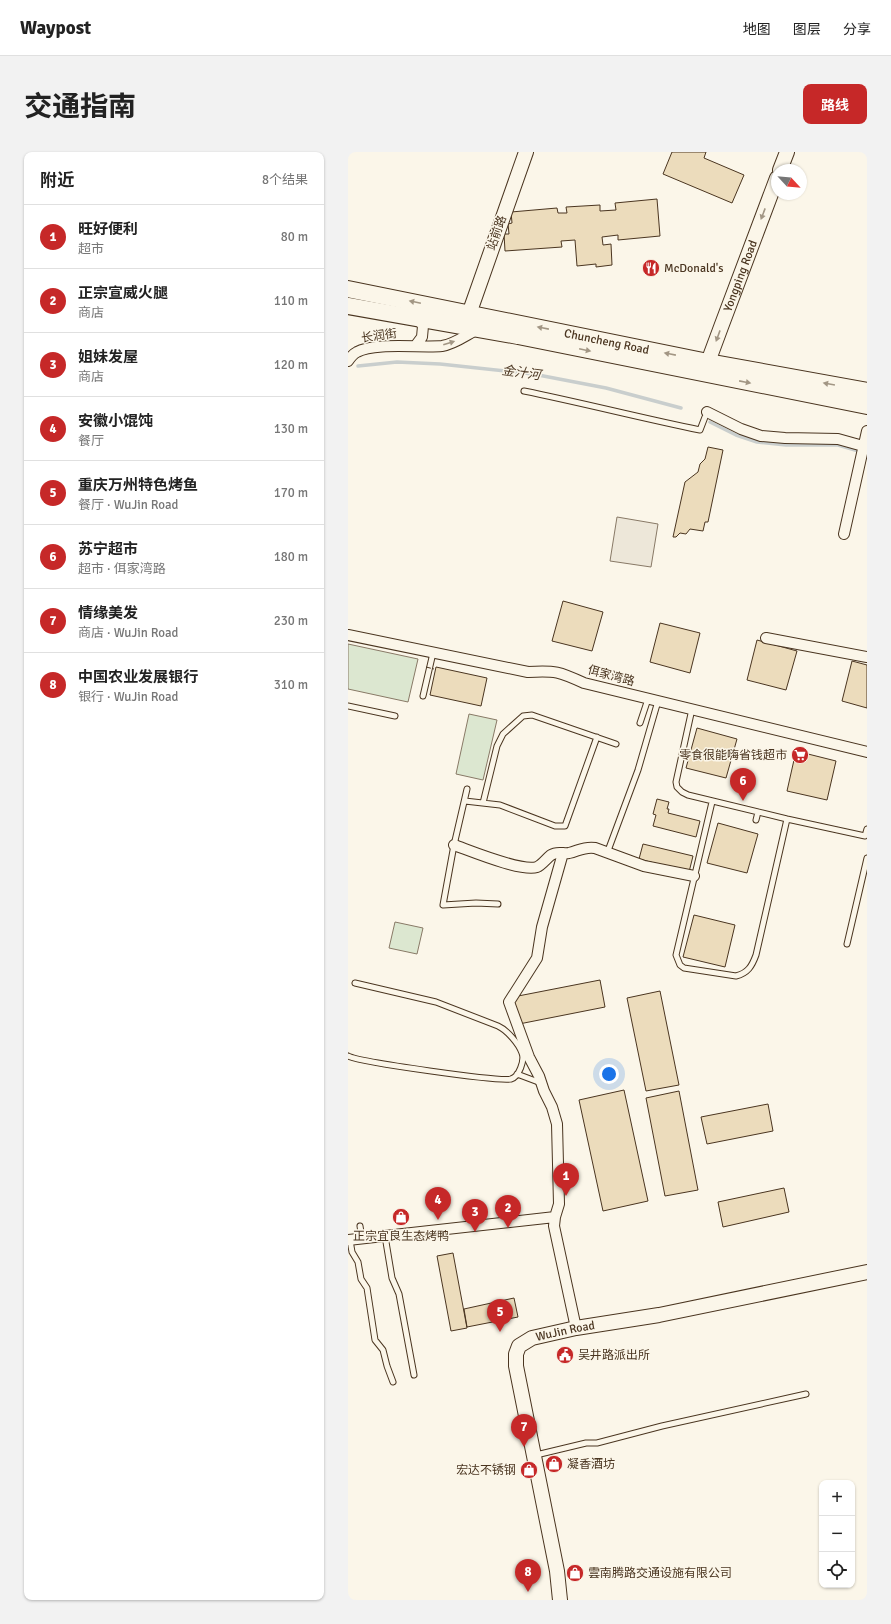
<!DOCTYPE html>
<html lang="zh">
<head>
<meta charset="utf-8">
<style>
  body { margin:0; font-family:Signika,"Noto Sans SC",sans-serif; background:#f2f2f2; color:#222 }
  .controls { position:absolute; right:12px; bottom:12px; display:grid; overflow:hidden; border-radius:8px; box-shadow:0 1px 3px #0004 }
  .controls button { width:36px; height:36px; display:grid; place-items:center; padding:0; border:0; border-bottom:1px solid #e0e0e0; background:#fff; color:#222; font:20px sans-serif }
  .compass { position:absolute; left:423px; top:12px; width:36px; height:36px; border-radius:50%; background:#fff; box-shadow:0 1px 3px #0004; rotate:116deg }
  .you { position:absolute; left:261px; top:922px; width:14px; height:14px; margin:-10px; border:3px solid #fff; border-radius:50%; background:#1a73e8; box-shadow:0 0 0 6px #1a73e833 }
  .badge { display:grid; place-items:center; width:26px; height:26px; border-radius:50%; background:#c62828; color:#fff; font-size:13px; font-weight:700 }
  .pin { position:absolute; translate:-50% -33px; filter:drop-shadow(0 1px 2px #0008) }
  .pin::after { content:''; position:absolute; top:21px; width:14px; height:12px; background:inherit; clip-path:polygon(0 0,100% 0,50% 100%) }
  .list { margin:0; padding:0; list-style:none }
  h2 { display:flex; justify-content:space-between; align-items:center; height:52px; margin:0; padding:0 16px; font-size:17px }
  h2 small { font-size:13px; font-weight:400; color:#767676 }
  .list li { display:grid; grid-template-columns:26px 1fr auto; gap:12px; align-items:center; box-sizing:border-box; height:64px; padding:0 16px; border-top:1px solid #e0e0e0 }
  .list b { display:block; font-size:15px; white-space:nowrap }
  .list p { margin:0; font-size:13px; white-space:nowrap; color:#767676 }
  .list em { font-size:13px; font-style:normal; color:#767676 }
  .icon { flex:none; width:22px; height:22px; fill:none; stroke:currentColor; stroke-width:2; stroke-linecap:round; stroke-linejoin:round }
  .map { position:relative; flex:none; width:519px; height:1448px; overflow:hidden; border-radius:8px }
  header { display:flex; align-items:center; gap:24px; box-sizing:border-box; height:56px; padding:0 20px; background:#fff; border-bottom:1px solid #e0e0e0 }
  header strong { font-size:19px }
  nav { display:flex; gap:22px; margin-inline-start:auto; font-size:14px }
  .intro { display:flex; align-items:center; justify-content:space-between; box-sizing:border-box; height:96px; padding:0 24px }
  h1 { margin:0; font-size:28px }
  .button { padding:10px 18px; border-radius:8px; background:#c62828; color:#fff; font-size:14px; font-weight:700 }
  main { display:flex; gap:24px; padding:0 24px }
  aside { flex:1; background:#fff; border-radius:8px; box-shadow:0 1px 3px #0004 }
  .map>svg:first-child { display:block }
</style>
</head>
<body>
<header>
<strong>Waypost</strong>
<nav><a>地图</a><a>图层</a><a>分享</a></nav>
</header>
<div class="intro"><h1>交通指南</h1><a class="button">路线</a></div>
<main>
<aside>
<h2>附近<small>8个结果</small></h2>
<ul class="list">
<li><span class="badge">1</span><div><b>旺好便利</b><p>超市</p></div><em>80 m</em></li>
<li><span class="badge">2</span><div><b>正宗宣威火腿</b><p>商店</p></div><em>110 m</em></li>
<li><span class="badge">3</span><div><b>姐妹发屋</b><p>商店</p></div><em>120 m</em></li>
<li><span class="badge">4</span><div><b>安徽小馄饨</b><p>餐厅</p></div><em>130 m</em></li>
<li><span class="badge">5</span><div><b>重庆万州特色烤鱼</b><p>餐厅 · WuJin Road</p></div><em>170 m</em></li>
<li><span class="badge">6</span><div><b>苏宁超市</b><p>超市 · 佴家湾路</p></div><em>180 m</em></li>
<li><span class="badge">7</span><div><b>情缘美发</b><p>商店 · WuJin Road</p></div><em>230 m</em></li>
<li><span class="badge">8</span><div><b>中国农业发展银行</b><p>银行 · WuJin Road</p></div><em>310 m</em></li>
</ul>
</aside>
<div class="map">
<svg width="519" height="1448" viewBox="0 0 519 1448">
  <rect width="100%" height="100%" fill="#fbf6e9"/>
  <path fill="#dce7d0" stroke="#887966" d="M0,492l70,15 -10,43 -60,-13z
    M121,562l28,6 -14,60 -27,-6z
    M47,770l28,6 -6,26 -28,-6z"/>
  <path fill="#ede7d9" stroke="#887966" d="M269,365l41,7 -7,43 -41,-6z"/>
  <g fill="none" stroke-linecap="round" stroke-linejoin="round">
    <path stroke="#c9cecd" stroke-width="3.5" d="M10,214l39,-4 43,2 93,10 73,14 75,20
      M362,270l26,13 21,7 29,3h52l24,7"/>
  </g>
  <path fill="#ecdcbc" stroke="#4a3520" d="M324,0h34l-2,6 40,17 -12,28 -69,-29z
    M309,47l3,37 -42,4v-5l-16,2 1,8 8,-1 1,21 -16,2v-3l-19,2 -2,-26 -14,1 1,6 -57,4 -1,-17h5l-1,-10 4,-1 -1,-11 46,-4 1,5h9l-1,-6 34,-2v6l16,-1 -1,-7z
    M360,295l15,3 -15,72h-3l-2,9 -13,-2 -4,5 -6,-1 -4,4h-3l12,-55 13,-10 2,-8 5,-5z
    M215,449l40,11 -11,39 -40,-10z
    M312,471l40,10 -10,40 -40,-11z
    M409,488l40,11 -11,39 -39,-10z
    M504,509l15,4v43l-25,-7z
    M88,515l51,11 -6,28 -51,-11z
    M349,576l40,11 -11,39 -40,-10z
    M448,599l40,10 -9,39 -40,-9z
    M309,647l12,3 -2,7h2l-1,4 32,8 -4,16 -43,-11 3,-11 -3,-1z
    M370,671l40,11 -11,39 -40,-10z
    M295,692l50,12 -4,16 -50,-13z
    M346,763l41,10 -10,42 -42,-10z
    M252,828l5,27 -86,17 -6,-27z
    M312,839l19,94 -33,6 -19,-93z
    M276,938l24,111 -45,10 -24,-111z
    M331,939l19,99 -33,6 -19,-98z
    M420,952l5,27 -66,13 -6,-27z
    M436,1036l5,24 -66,15 -5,-25z
    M105,1101l14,75 -16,3 -14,-75z
    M166,1146l4,19 -51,10 -3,-18z"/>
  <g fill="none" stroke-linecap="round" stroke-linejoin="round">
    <defs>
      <path id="lane" d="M176,239c59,12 117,27 176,39l5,-13
        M75,544l10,-43
        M0,554l47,10
        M344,557l-16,73 1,5 5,5 6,3 99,24 78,17 2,-7
        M292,571l8,-24
        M119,637l-13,56 -11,60 33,-2 22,1
        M117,649l35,4 55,21h10l32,-89
        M364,650l-36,153 4,10 4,3 52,8c12,-3 16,-10 20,-21l31,-136
        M135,651l14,-57 6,-12 20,-18 9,-1 84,29
        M408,668l2,-8
        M261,696l29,-78 20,-69
        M499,792l20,-86
        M0,904c10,6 153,26 163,23 8,-2 14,-19 11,-26 -3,-9 -15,-23 -24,-27l-62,-24 -81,-19
        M169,922l24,9
        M12,1074l2,13
        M37,1084l7,42 7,16 15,81
        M2,1088l2,12 6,10 3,17 6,9 8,52 8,10 4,16 6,16
        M188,1303l50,-12h11l65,-17 144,-32"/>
      <path id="street" d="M68,193l6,-8 1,-11 -5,-8
        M0,209c2,-3 5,-7 9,-9 17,-10 64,-4 85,-6 13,-2 24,-11 36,-17
        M359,260l34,17 20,7 24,2 53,1 25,7
        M496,382l23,-103
        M0,483l180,37c27,-2 32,0 56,11l283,69
        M418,486l101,19
        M106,693c17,6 67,27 83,22 5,-2 9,-8 14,-12 6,-4 11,-1 18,-2 9,-2 16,-7 26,-5l49,18 50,10
        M215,701l-21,74 -5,31 -28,44 20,55 10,19 5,15 8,16 5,17 2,80 -4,13 -1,9 22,102
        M0,1088l207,-23"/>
      <g id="secondary">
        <path d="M432,18l7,-18"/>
        <path d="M121,162l57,-162"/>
        <path id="s1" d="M359,221l1,-11 13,-35 56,-149"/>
        <path id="s2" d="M212,1448l-3,-29 -41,-205v-12l3,-8 13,-8 44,-10 83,-13 208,-43"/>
      </g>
      <g id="primary">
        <path id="s3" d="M0,137l360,73 159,29"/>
        <path d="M0,154l170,30 349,70"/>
      </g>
    </defs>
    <use href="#lane" stroke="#4a3520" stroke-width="7"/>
    <use href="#street" stroke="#4a3520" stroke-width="12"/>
    <use href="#secondary" stroke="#4a3520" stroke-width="16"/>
    <use href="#primary" stroke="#4a3520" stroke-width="18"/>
    <use href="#lane" stroke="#fbf6e9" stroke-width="5"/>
    <use href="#street" stroke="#fbf6e9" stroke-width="10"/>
    <use href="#secondary" stroke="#fbf6e9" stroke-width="14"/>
    <use href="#primary" stroke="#fbf6e9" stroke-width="16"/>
    <path stroke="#4a3520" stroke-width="1" stroke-dasharray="5 2" stroke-linecap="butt" d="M78,515l8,2"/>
  </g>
  <defs><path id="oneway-solid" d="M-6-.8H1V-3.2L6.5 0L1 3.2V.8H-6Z"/></defs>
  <g fill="#a29684">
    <use href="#oneway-solid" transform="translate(415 62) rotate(111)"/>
    <use href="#oneway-solid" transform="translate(67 150) rotate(-168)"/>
    <use href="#oneway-solid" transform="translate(195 176) rotate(-169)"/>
    <use href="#oneway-solid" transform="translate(370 184) rotate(110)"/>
    <use href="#oneway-solid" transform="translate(101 191) rotate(-17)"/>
    <use href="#oneway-solid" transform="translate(237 198) rotate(12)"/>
    <use href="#oneway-solid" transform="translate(322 202) rotate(-169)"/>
    <use href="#oneway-solid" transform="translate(397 230) rotate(11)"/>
    <use href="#oneway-solid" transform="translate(481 232) rotate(-170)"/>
  </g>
  <defs>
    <symbol id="restaurant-disc" viewBox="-11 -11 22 22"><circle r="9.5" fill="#c62828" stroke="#fbf6e9"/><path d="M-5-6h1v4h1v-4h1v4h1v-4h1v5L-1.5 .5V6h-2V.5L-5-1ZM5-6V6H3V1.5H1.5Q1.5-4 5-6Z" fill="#fff"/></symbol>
    <symbol id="supermarket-disc" viewBox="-11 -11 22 22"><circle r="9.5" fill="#c62828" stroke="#fbf6e9"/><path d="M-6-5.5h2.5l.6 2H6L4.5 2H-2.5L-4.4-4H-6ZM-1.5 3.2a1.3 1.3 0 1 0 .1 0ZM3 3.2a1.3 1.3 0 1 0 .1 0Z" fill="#fff"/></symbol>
    <symbol id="shop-disc" viewBox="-11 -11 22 22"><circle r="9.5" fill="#c62828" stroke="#fbf6e9"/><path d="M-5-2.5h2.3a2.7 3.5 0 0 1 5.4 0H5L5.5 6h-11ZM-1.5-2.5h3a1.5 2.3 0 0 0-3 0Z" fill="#fff"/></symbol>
    <symbol id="civic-disc" viewBox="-11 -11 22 22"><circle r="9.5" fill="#c62828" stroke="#fbf6e9"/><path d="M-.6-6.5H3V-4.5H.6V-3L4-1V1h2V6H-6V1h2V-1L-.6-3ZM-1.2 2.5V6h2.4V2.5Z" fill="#fff"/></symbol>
  </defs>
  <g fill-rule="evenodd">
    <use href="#restaurant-disc" x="293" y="106" width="20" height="20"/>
    <use href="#supermarket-disc" x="442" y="593" width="20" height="20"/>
    <use href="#shop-disc" x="43" y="1055" width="20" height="20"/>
    <use href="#civic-disc" x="207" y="1193" width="20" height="20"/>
    <use href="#shop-disc" x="196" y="1302" width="20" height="20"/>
    <use href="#shop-disc" x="171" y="1308" width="20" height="20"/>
    <use href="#shop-disc" x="217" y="1411" width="20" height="20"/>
  </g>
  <g text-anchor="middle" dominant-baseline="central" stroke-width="3" stroke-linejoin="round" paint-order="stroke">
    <g font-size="12" fill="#4a3520" stroke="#fbf6e9">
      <text transform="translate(149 81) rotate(-71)">站前路</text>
      <text stroke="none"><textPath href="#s1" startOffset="103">Yongping Road</textPath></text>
      <text transform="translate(31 184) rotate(-8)">长润街</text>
      <text stroke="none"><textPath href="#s3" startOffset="264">Chuncheng Road</textPath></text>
      <text transform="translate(263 524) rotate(15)">佴家湾路</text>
      <text stroke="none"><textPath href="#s2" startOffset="308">WuJin Road</textPath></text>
    </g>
    <g font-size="12" fill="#4a3520" stroke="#fbf6e9" text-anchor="start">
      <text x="316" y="116">McDonald's</text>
      <text x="439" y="603" text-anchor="end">零食很能嗨省钱超市</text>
      <text x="53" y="1084" text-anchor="middle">正宗宜良生态烤鸭</text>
      <text x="230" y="1203">吴井路派出所</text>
      <text x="219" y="1312">凝香酒坊</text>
      <text x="168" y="1318" text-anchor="end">宏达不锈钢</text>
      <text x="240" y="1421">雲南腾路交通设施有限公司</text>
    </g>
    <g font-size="13" font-style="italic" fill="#4a3520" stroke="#fbf6e9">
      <text transform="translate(173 221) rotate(8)">金汁河</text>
    </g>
  </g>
</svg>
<div class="controls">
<button>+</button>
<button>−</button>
<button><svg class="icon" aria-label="locate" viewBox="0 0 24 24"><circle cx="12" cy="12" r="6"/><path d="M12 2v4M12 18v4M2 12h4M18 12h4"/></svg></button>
</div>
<svg class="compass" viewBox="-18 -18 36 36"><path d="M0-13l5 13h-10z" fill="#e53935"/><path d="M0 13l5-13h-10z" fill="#767676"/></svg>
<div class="you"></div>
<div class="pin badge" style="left:218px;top:1044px">1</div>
<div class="pin badge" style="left:160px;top:1076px">2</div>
<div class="pin badge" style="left:127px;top:1080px">3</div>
<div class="pin badge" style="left:90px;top:1068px">4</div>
<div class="pin badge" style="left:152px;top:1180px">5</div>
<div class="pin badge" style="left:395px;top:649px">6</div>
<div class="pin badge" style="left:176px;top:1295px">7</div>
<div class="pin badge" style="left:180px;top:1440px">8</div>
</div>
</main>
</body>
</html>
